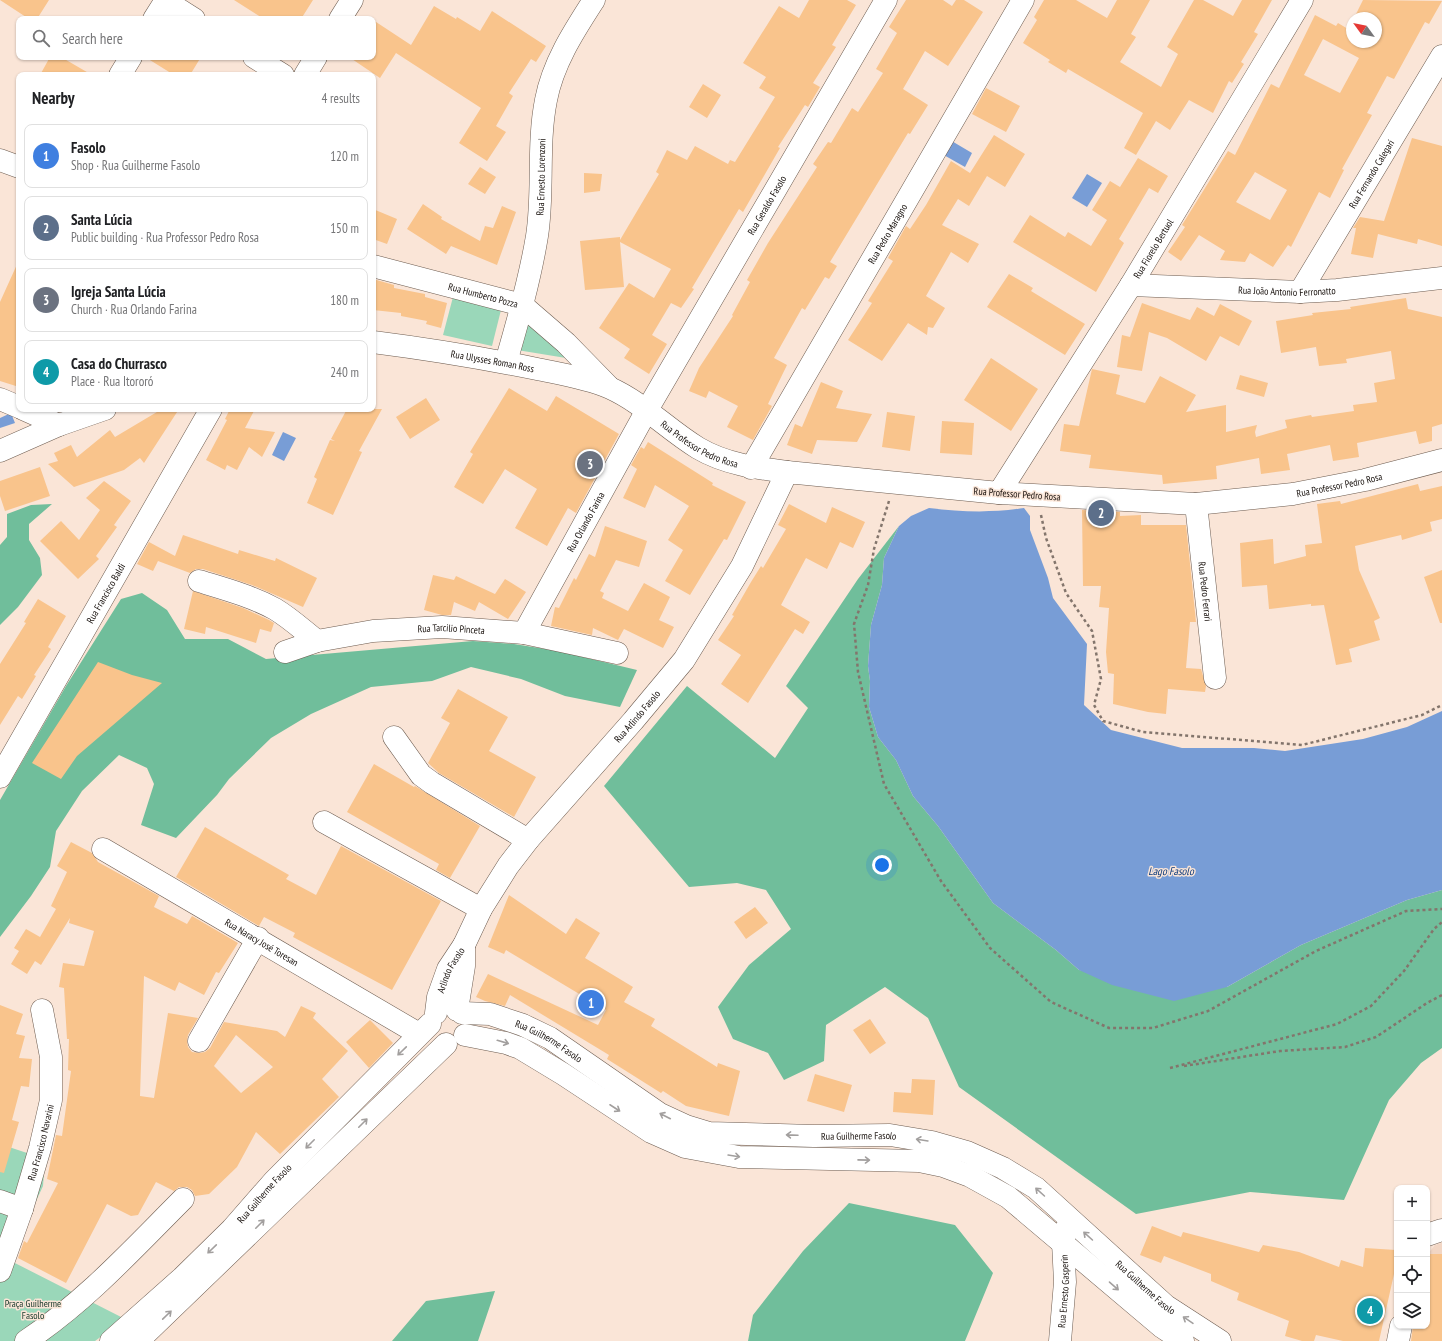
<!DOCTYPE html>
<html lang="en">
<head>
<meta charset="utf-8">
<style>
  body { margin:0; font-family:"PT Sans Narrow",sans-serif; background:#f6f6f6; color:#202124 }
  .controls { position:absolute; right:12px; bottom:12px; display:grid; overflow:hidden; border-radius:8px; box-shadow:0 1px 3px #0004 }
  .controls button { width:36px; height:36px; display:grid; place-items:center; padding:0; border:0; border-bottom:1px solid #e0e0e0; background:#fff; color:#202124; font:20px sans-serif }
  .compass { position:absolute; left:1346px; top:12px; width:36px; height:36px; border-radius:50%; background:#fff; box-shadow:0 1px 3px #0004; rotate:303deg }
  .you { position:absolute; left:882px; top:865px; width:14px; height:14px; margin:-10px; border:3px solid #fff; border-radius:50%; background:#1a73e8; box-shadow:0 0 0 6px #1a73e833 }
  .badge { display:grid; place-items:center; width:26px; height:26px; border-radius:50%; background:#229478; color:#fff; font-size:13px; font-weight:700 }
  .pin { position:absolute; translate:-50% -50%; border:2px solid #fff; box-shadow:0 1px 4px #0006 }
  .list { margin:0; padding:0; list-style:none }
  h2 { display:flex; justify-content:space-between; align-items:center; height:52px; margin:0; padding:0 16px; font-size:17px }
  h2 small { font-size:13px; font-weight:400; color:#757577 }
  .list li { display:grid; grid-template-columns:26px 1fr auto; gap:12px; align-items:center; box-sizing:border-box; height:64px; margin:0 8px 8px; padding:0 8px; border:1px solid #e0e0e0; border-radius:8px }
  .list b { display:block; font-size:15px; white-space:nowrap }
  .list p { margin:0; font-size:13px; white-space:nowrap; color:#757577 }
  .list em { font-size:13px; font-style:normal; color:#757577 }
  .icon { flex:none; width:22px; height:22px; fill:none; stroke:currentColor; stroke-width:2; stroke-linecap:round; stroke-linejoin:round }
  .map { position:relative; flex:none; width:1442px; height:1341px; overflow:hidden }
  .search { position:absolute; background:#fff; box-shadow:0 1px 3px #0004; left:16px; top:16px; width:360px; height:44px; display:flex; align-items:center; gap:10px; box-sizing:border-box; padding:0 14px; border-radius:8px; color:#757577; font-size:15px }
  .panel { position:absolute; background:#fff; box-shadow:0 1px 3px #0004; left:16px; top:72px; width:360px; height:340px; border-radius:8px }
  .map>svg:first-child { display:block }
</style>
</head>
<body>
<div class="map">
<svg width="1442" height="1341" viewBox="0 0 1442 1341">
  <rect width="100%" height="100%" fill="#fae5d7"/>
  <path fill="#f2d6c4" d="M1442,1243v46l-15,-4v-30l8,-10z"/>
  <path fill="#9ad7b9" d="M453,297l48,13 -9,36 -49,-11z
    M525,320l41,38 -49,-8z
    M0,1144l45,15 -2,27 -34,74 116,59 -30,22h-95z"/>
  <path fill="#70be9b" d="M52,504l-23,20v16l11,18 2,17 -24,32 -18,18v-80l7,-8v-23l24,-9z
    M899,526l-15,32 -2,27 -11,40 -3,41 2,15 -1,26 9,30 18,23 17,36 25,30 55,77 63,47 23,20 148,17 74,-42 106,-45 35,-10v158l-21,15 -32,37 -45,100 -94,-8 -114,22 -177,-127 -31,-69 -43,-31 -59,38 -2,36 -40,19 -16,-27 -35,-14 -15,-32 31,-42 42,-36 -25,-39 -29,-7 -48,4 -85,-101 83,-100 88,72 33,-50 -22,-22 72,-107z
    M142,593l25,17 18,29h43l38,20 207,-18 41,3 44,7 79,19 -17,37 -55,-11 -44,-17 -50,-12 -39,14 -61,6 -60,27 -40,24 -42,41 -12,16 -41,43 -35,-13 13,-41 -7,-16 -28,-13 -37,36 -26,40 -6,36 -19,29 -31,41v-137l66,-114 55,-87z
    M849,1203l106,22 38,48 -28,68h-217l5,-26 50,-64z
    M495,1291l-17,50h-86l34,-40z"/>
  <path fill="#789dd6" d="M950,140l22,13 -7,14 -23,-13z
    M1087,174l15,9 -15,24 -15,-9z
    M11,413l4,10 -15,5v-10z
    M283,432l13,6 -12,23 -12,-6z
    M929,508c33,4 63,5 95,0l6,8v14l18,48 5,20 34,46 -3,61 27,25 71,18h72l31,3 78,-12 44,-12 35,-16v179l-35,10 -106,45 -74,42 -53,14 -62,-16 -33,-15 -23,-20 -63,-47 -55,-77 -25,-30 -17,-36 -18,-23 -9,-30 1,-26 -2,-15 3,-41 11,-40 2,-27 15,-32 12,-10z"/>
  <path fill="#f9c48c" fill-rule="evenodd" d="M0,0h49l-12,19h-8z
    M234,0h79l-12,19h-37z
    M809,0h38l9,5 -24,40 4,2 -23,36 7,4 -12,20 -3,-2 -27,42 2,1 -37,64 -4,-3 -47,79 2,1 -13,19 -10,-5 -19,32 15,9 -18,30 -25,-16 6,-9 -31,-21 30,-45 25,15 17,-29 -51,-27 4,45 -39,3 -5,-49 40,-4v3l39,-66 -3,-2 11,-22 20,10 8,-14 33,18 2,-4 5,2 40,-65 -16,-9 7,-11 -23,-14 36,-57 20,12z
    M906,0h37l9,6 4,-6h8l19,12 -35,54 -23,-15 -22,38 25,16 -18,29 -2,-1 -78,129 7,4 -8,13 -4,-2 -20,33 -3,-2 -28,50 13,7 -19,39 4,2 -19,34 -26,-13 11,-21 -29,-15 -3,7 -17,-7 10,-23 34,-52 -1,-1 18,-33 -3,-2 21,-37 49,-76 -4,-3 15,-22 3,1 21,-35 6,4 25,-39 -7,-4 21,-36 -8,-6z
    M1044,0h32l31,18 10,-18h33l-19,34 5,3 -16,25 41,25 17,-33 -11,-7 27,-47h9l30,16 9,-16h30l-18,32 4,2 -17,28 3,2 -12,19 -3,-2 -16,32 -24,-13 -19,30 -14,-9 -20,34 -12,-7 19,-35 -75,-44 -2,4 -18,-11 2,-2 -27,-17 14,-23 -3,-3z
    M1363,0l79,1 -13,23 -4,-2 -31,57 -7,-3 -20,37 5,2 -30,54 2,1 -14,28 -11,-6 -28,55 -3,-2 -15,22 -23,-14 -5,9 -25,-2 5,-9 -26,-16 -18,26 -13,-9 17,-25 -3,-2 46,-74 7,4 36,-71 8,4 36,-73 21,11 2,-3 10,6 4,-8v21h24v-24h-22zM1323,39l36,19 -19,35 -36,-18zM1255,172l32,18 -17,30 -34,-18z
    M434,6l22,13 1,-2 23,14 12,-20 54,35 -10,16 -5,-3 -22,34 4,3 -17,30 10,6 -19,29 -28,-18 22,-35 -85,-55 -16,25 -31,-21h24v-37l38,25z
    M50,57h11l31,18h-52z
    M145,57h56l-11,18h-16z
    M703,84l18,11 -14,23 -18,-11z
    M986,88l34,18 -14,26 -34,-18z
    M994,135l31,19 -20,33 -18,-11 -18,30 -11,-7 -16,26 37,19 -11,19 -17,-11 -25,44 19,12 -12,20 -5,-1 -1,8 -19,-12 -26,38 -34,-21 24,-37 -4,-2 25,-40 -5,-3 18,-32 4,3 16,-24 25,-44 19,12z
    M1412,138l30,8v100l-24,-7 -1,5 -39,-10 -5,24 -22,-4 5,-26h-3l7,-11 24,4z
    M1138,158l30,18 -10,17 -9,-5 -30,51 5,4 -28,49 -83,-50 17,-27 35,22 3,-5 23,14 16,-26 -15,-10 18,-29 10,6z
    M480,167l16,10 -11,17 -17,-10z
    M584,173l18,1 -2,17 -16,2z
    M423,204l19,13 -1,2 39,22 5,-15 8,2 9,-22 14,6 -19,53 -46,-19 -5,8 -39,-25z
    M373,209l24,10 -10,25 -14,-5z
    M19,260v127l-19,-6v-79z
    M1009,274l24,14 -2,3 54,33 -20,31 -78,-48z
    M373,279l21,6v3l31,6v3l22,6 -6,25 -15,-4 1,-3 -26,-5v-3l-28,-3z
    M1406,298l2,11 34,8v107l-10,3v14l-13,3 -3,-13 -59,12 2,14 -26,4 -3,-16 -43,9 3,16 -29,4 -2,-16 -43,8 1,13 -54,5 -1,-9 -73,-7 2,-13 -31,-4 4,-27 15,2 13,-57 28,6 -4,19 29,9 15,-27 36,19 -10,17 40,-7v27l31,-7 -2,7 1,5 31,-9 -2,-8 26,-5 1,2 42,-6 -1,-6 24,-3 -3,-19 21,-4 -4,-28 -45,8 1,4 -28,3 -3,-19 -35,6 -5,-32 37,-6 -1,-2 39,-4 -1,-2z
    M1142,303l48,17 7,-13 17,9 6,-12 32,17 -13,25 -19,-10 -14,25 -39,-23 -18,-6 -7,39 -25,-4 5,-32 8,2z
    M991,358l47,31 -27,42 -47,-31z
    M1240,375l28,8 -4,14 -28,-8z
    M821,382l22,9 -7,17 36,6 -15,28 -40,-2 -5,14 -25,-9 8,-21 7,3z
    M509,388l38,23 9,-15 63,38 -43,79 -8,-5 -21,38 -32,-18 22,-39 -32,-20 -22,35 -29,-17 19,-33 -3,-2z
    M426,398l14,22 -30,19 -14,-22z
    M162,409h17l-35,54 -4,-5 -16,12 -50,17 -26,-23 10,-3 -4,-8 17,-8 6,12 33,-27 5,7z
    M230,409h25l-10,19 30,4 -13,25 -13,-10 -12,23 -10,-5 -2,5 -19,-10 21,-40 -2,-1z
    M347,409h35l-23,42 3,1 -29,63 -26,-12 10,-24 -3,-2 16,-37 5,1 -4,-2z
    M887,412l28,4 -5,35 -28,-4z
    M942,421l32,2 -2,32 -32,-2z
    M648,442l65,41 -1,2 34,17 -19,38 -3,-1 -34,56 -25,-14 18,-31 -15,-10 21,-34 -34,-21 -10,23 -22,-10 14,-29 -6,-4 10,-18 3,2z
    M40,467l10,29 -45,15 -5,-15v-15z
    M104,481l27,20 -17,24 3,2 -21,29 3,3 -21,20 -38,-38 21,-20 18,19 21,-30 -14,-12z
    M1418,484l2,7 22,-5v33l-12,3 2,9 -30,9 -1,-5 -46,11 4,24 21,48 -6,3 6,19 -31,9 3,13 -16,3 -12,-60 -13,1v-2l-42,5 -2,-24 -25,2 -2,-44 33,-4 1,25 32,-8 -1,-11 17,-2 -5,-39 23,-3 1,3z
    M789,504l37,19 6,-16 33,15 -12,26 -13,-6 -13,27 -21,-11 -25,47 29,17 -7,12 -8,-5 -47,74 -27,-19 20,-29 -23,-15 16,-24 -2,-1 19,-33 10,-16 2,2 23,-39 -8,-4z
    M1082,510l38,2v4l21,-1v10h45l10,97h-6l-4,46 15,1 5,17 -1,6 -37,-3 -2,25 -18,-2 -35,-8 1,-30 -6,-1 -2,-21 3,-44 -10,-1 2,-21h-18z
    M605,526l42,15 -8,26 -23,-7 -16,31 4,2 -2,5 26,13 16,-28 26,14 -11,23 15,7 -11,21 -39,-19 -6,11 -25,-12 -1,7 -41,-9 4,-19 4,1 15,-30 2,2 13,-26 6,3z
    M183,535l55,19 1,-4 36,11 1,-3 41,20 -14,29 -51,-22 -49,-16h-7l-6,4 -32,-12 -5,10 -16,-7 12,-22 26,14z
    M1442,570v53h-2l-16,-46z
    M433,575l21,5 2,-4 39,18 10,-15 21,13 -18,27 -29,-17 -4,9 -21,-9 -3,13h-9l-18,-5z
    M193,591l50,17 26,12 5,3 -3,9 -11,-3 -4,14 -50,-16 -1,7 -21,-5z
    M38,599l28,17 -18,31 3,2 -17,26 2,1 -14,23 -4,-3 -18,29v-61l26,-41 -2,-1z
    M98,662l34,13 30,8 -85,73 -16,23 -29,-16z
    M458,689l50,28 -19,34 47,26 -22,40 -75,-44 -11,-10 22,-40 -9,-5z
    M374,764l40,23 1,-1 65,40 -30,52 -14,-8 3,-6 -92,-52z
    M205,827l84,48 -3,4 30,16 25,-49 100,55 -49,89 -99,-53 2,-4 -31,-16 -5,9 -83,-49z
    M71,842l21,11 6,9 61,34 -5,11 33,17 5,-8 46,27 -19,30 -3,-1 -12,23 -25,-13 -4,9 -31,-15 -4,120 14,2 14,-85 30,5 -10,17 -1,6 1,6 4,5 7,1 6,-1 5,-4 14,-26 53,9 8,6 16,-31 15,7 -3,5 35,33 -26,28 17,18 -59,57 -24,-22 -19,35 -28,27 -14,2 -3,-6 -5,-3h-8l-5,4 -18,-9 -18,33 -7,1 -24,-12 -41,79 -48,-25 6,-17 3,2 31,-60 -11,-4 9,-44 6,1 9,-65 -3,-1 1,-31h-2l-3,-51 -5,-1 4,-24 21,3 10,-35 -25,-8 1,-5 -29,47 -6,-4 -8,13 -16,-10 8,-13 -5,-3 12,-19 14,8 16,-28 -5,-3 16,-34 -10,-6zM236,1035l37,32 -32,26 -27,-27z
    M509,895l57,39 10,-16 24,15 -15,25 48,29 -9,15 31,17 -4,7 66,41 1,-4 22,8 -11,45 -43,-10 -23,-15 -2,2 -54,-34 2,-4 -99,-60 -5,11 -20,-5 -9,-4 12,-23 110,51 8,-15 -100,-60 -2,4 -16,-7z
    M755,907l13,16 -22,16 -12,-17z
    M0,1005l23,9 -7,20 9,2 -6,22 13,1 -3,28 -8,-1 -9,34 7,2 -15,51 -4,-1z
    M870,1019l16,24 -16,11 -17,-24z
    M370,1020l23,23 -24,25 -23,-26z
    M815,1074l37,11 -8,27 -37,-11z
    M912,1079l23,1 -2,35 -40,-3 1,-20 17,1z
    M1152,1226l29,11 2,-5 76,20 4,-7 36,7 40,15 2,-7 22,7 2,-19 31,2 -2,24 -15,67h-36l-27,-6 -2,6h-12l-17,-5 4,-15 -52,-21 2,-7 -28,-12v-7l-47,-18 -3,7 -21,-8z
    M1428,1254h14v87h-31l2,-15h14z"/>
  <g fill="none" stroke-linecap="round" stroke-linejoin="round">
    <defs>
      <g id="minor">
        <path d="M164,0l30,19"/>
        <path d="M154,19l12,-19"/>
        <path d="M340,19l12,-19"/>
        <path d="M254,57l29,18"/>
        <path d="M120,75l11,-18"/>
        <path d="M305,75l11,-18"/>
        <path d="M0,160l19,7"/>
        <path id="s1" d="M373,266l149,39 44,38 42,43"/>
        <path id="s2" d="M1131,285l169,7 37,-2 105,-12"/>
        <path id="s3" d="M1300,292l142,-236"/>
        <path id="s4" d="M373,342c55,7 110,16 164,27 24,5 50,9 73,19 33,15 57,41 88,60 27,16 58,20 89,24"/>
        <path id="s5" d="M506,362c12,-41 24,-83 31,-126 7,-44 0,-91 9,-136 7,-37 28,-69 48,-100"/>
        <path d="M0,399l19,8"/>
        <path d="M23,409l36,16"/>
        <path d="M0,451l59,-26 46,-16"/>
        <path id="s6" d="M751,468l272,-468"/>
        <path id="s7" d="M999,493l197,11 97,-10 72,-14 77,-20"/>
        <path id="s8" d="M1196,504l19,174"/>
        <path d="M199,581c26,8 52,15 76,28 15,9 28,21 42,32"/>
        <path id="s9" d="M524,633l123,-223 239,-410"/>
        <path id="s10" d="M285,652l32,-11 56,-10 69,-4 82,6 93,20"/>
        <path d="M394,737l27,38 11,8 96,57"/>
        <path id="s11" d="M0,777l211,-368"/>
        <path d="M324,822l157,87"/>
        <path id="s12" d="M103,849l316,185"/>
        <path d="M199,1041l59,-103"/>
        <path d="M0,1201l22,8"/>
        <path d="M1427,1235l15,-5"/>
        <path id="s13" d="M0,1271l22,-62 18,-61 11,-48v-43l-9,-47"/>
        <path d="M26,1341c60,-40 107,-92 157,-142"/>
        <path id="s14" d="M1060,1341l5,-59 -2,-40 3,-13"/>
        <path d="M1398,1341l3,-15"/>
      </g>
      <g id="major">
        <path d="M457,1010l7,-44v-21"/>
        <path id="s15" d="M436,1013l2,-16 10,-28 16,-24 17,-36 27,-43 20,-26 105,-119 51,-61 58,-94 45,-94 212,21 132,-208 171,-285"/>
        <path id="s16" d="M462,1013l28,1 33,11 27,13 110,76 26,12 23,7 105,3 76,-1 42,7 35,10 36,16 33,20 130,118 54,35"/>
        <path d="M465,1035l41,8 14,5 43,26 88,58 34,15 54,10 180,4 24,5 27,10 38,21 154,130 21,14"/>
        <path id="s17" d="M111,1341l71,-63 50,-49 42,-48 156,-157"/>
        <path d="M138,1341l308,-297"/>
      </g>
    </defs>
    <use href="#minor" stroke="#6d5c50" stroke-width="23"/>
    <use href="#major" stroke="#6d5c50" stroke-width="23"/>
    <path stroke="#83756c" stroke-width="2.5" stroke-dasharray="3 3" stroke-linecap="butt" d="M889,501l-15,48 -6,36 -14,39 4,48 26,112 57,97 49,67 61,54 58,26h44l55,-17 108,-60 90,-40 36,-2
      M1041,515l5,23 20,55 26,38 9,48 -7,26 9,16 40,11 159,13 120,-30 20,-10
      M1184,1066l96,-15 65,-4 31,-10 51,-34 15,-8
      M1170,1068l167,-44 34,-18 33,-35 30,-42 8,-7"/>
    <use href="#minor" stroke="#fff" stroke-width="22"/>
    <use href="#major" stroke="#fff" stroke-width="22"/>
  </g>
  <defs><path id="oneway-shaft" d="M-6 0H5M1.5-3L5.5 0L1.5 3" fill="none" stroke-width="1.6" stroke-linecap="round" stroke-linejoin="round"/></defs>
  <g stroke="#a29f9e">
    <use href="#oneway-shaft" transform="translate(503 1042) rotate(16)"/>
    <use href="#oneway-shaft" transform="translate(402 1051) rotate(136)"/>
    <use href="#oneway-shaft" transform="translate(615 1108) rotate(33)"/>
    <use href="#oneway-shaft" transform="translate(665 1116) rotate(-153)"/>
    <use href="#oneway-shaft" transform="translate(363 1123) rotate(-45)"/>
    <use href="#oneway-shaft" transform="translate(792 1135) rotate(-178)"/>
    <use href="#oneway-shaft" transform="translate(922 1140) rotate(-171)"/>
    <use href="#oneway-shaft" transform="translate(310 1144) rotate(135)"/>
    <use href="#oneway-shaft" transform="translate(734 1156) rotate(9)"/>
    <use href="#oneway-shaft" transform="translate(864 1160) rotate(1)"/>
    <use href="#oneway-shaft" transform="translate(1040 1192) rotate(-138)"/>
    <use href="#oneway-shaft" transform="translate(260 1224) rotate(-45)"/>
    <use href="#oneway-shaft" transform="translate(1088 1236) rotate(-138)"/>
    <use href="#oneway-shaft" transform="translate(212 1249) rotate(136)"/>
    <use href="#oneway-shaft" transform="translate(1114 1286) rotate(41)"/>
    <use href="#oneway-shaft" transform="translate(167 1315) rotate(-44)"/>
    <use href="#oneway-shaft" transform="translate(1188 1320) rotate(-146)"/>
  </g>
  <g text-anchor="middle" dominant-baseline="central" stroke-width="3" stroke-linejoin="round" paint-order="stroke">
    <g font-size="10" fill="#17100c" stroke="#fae5d7">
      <text stroke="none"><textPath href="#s3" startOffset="138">Rua Fernando Calegari</textPath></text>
      <text stroke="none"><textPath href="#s5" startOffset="189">Rua Ernesto Lorenzoni</textPath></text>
      <text stroke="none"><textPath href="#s9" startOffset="492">Rua Geraldo Fasolo</textPath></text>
      <text stroke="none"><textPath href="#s6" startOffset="271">Rua Pedro Maragno</textPath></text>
      <text stroke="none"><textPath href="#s15" startOffset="1153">Rua Fiorelo Bertuol</textPath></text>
      <text stroke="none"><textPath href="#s2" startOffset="156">Rua João Antonio Ferronatto</textPath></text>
      <text stroke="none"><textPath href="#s1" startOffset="114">Rua Humberto Pozza</textPath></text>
      <text stroke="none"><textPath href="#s4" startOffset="121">Rua Ulysses Roman Ross</textPath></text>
      <text stroke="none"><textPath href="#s4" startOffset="348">Rua Professor Pedro Rosa</textPath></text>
      <text stroke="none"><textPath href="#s7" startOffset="342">Rua Professor Pedro Rosa</textPath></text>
      <text transform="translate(1017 494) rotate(4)">Rua Professor Pedro Rosa</text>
      <text stroke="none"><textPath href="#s9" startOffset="127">Rua Orlando Farina</textPath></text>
      <text stroke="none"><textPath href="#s8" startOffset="88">Rua Pedro Ferrari</textPath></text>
      <text stroke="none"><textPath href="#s11" startOffset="212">Rua Francisco Baldi</textPath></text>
      <text stroke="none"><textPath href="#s10" startOffset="169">Rua Tarcilio Pinceta</textPath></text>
      <text stroke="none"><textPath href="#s15" startOffset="363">Rua Arlindo Fasolo</textPath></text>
      <text stroke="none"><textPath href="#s12" startOffset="184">Rua Naracy José Toresan</textPath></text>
      <text stroke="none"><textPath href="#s15" startOffset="46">Arlindo Fasolo</textPath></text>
      <text stroke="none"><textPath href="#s16" startOffset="93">Rua Guilherme Fasolo</textPath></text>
      <text stroke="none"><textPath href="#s16" startOffset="429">Rua Guilherme Fasolo</textPath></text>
      <text stroke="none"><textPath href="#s13" startOffset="135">Rua Francisco Navarini</textPath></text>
      <text stroke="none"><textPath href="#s17" startOffset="213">Rua Guilherme Fasolo</textPath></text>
      <text stroke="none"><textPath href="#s16" startOffset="765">Rua Guilherme Fasolo</textPath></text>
      <text stroke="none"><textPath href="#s14" startOffset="50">Rua Ernesto Gasperin</textPath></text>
    </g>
    <g font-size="10" fill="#133628" stroke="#fae5d7">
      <text x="33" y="1303">Praça Guilherme<tspan x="33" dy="12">Fasolo</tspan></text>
    </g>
    <g font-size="11" font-style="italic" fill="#0a387b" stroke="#fae5d7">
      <text x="1171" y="871">Lago Fasolo</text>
    </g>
  </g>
</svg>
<div class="controls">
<button>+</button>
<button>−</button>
<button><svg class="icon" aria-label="locate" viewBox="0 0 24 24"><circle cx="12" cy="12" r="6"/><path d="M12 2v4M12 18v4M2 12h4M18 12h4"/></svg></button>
<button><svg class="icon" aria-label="layers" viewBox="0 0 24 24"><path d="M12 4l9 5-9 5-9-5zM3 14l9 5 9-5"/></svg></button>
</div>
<svg class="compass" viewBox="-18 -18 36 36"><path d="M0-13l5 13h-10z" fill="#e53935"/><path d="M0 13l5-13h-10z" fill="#757577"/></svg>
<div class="you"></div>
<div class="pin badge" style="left:591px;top:1003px;background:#3f7fe0">1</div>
<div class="pin badge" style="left:1101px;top:513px;background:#5c6f8a">2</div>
<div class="pin badge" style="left:590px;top:464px;background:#6b7280">3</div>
<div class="pin badge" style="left:1370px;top:1311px;background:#0f9aa8">4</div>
<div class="search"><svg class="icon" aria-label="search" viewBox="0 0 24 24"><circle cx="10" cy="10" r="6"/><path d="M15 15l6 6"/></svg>Search here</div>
<section class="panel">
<h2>Nearby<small>4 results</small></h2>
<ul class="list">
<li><span class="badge" style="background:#3f7fe0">1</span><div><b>Fasolo</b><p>Shop · Rua Guilherme Fasolo</p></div><em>120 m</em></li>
<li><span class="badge" style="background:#5c6f8a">2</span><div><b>Santa Lúcia</b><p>Public building · Rua Professor Pedro Rosa</p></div><em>150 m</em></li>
<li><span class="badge" style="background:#6b7280">3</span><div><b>Igreja Santa Lúcia</b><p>Church · Rua Orlando Farina</p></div><em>180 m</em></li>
<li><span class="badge" style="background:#0f9aa8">4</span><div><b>Casa do Churrasco</b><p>Place · Rua Itororó</p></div><em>240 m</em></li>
</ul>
</section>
</div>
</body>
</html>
